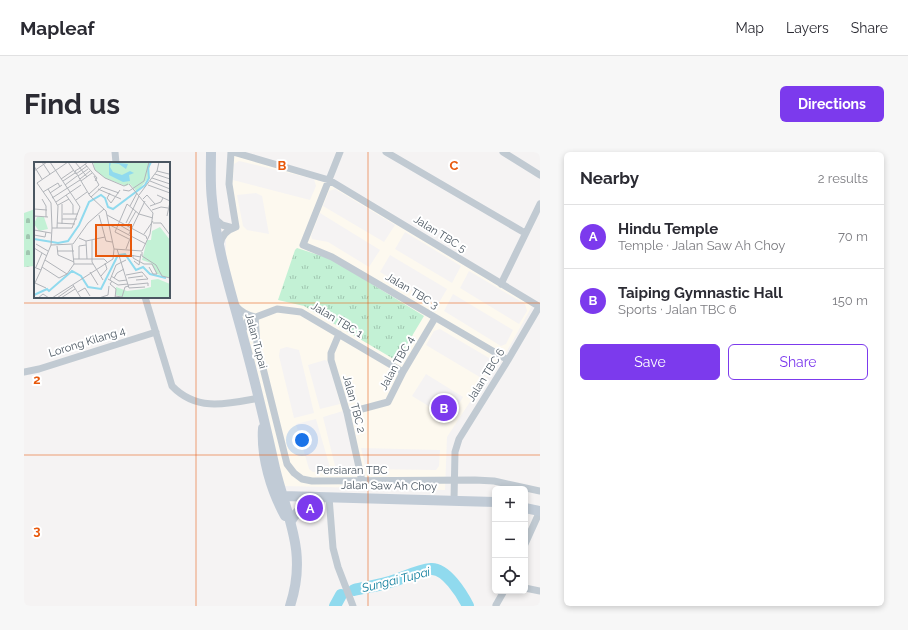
<!DOCTYPE html>
<html lang="en">
<head>
<meta charset="utf-8">
<style>
  body { margin:0; font-family:Raleway,sans-serif; background:#f7f7f7; color:#2b2b33 }
  .controls { position:absolute; right:12px; bottom:12px; display:grid; overflow:hidden; border-radius:6px; box-shadow:0 2px 6px #0003 }
  .controls button { width:36px; height:36px; display:grid; place-items:center; padding:0; border:0; border-bottom:1px solid #e1e1e2; background:#fff; color:#2b2b33; font:20px sans-serif }
  .you { position:absolute; left:278px; top:288px; width:14px; height:14px; margin:-10px; border:3px solid #fff; border-radius:50%; background:#1a73e8; box-shadow:0 0 0 6px #1a73e833 }
  .badge { display:grid; place-items:center; width:26px; height:26px; border-radius:50%; background:#7c3aed; color:#fff; font-size:13px; font-weight:700 }
  .pin { position:absolute; translate:-50% -50%; border:2px solid #fff; box-shadow:0 1px 4px #0006 }
  .list { margin:0; padding:0; list-style:none }
  h2 { display:flex; justify-content:space-between; align-items:center; height:52px; margin:0; padding:0 16px; font-size:17px }
  h2 small { font-size:13px; font-weight:400; color:#7c7c81 }
  .list li { display:grid; grid-template-columns:26px 1fr auto; gap:12px; align-items:center; box-sizing:border-box; height:64px; padding:0 16px; border-top:1px solid #e1e1e2 }
  .list b { display:block; font-size:15px; white-space:nowrap }
  .list p { margin:0; font-size:13px; white-space:nowrap; color:#7c7c81 }
  .list em { font-size:13px; font-style:normal; color:#7c7c81 }
  .actions { display:flex; gap:8px; padding:12px 16px }
  .actions a { flex:1; padding:9px 0; border:1px solid #7c3aed; border-radius:6px; text-align:center; font-size:14px; color:#7c3aed }
  .actions .main { background:#7c3aed; color:#fff }
  .icon { flex:none; width:22px; height:22px; fill:none; stroke:currentColor; stroke-width:2; stroke-linecap:round; stroke-linejoin:round }
  .map { position:relative; flex:none; width:516px; height:454px; overflow:hidden; border-radius:6px }
  header { display:flex; align-items:center; gap:24px; box-sizing:border-box; height:56px; padding:0 20px; background:#fff; border-bottom:1px solid #e1e1e2 }
  header strong { font-size:19px }
  nav { display:flex; gap:22px; margin-inline-start:auto; font-size:14px }
  .intro { display:flex; align-items:center; justify-content:space-between; box-sizing:border-box; height:96px; padding:0 24px }
  h1 { margin:0; font-size:28px }
  .button { padding:10px 18px; border-radius:6px; background:#7c3aed; color:#fff; font-size:14px; font-weight:700 }
  main { display:flex; gap:24px; padding:0 24px }
  aside { flex:1; background:#fff; border-radius:6px; box-shadow:0 2px 6px #0003 }
  .map>svg:first-child { display:block }
</style>
</head>
<body>
<header>
<strong>Mapleaf</strong>
<nav><a>Map</a><a>Layers</a><a>Share</a></nav>
</header>
<div class="intro"><h1>Find us</h1><a class="button">Directions</a></div>
<main>
<div class="map">
<svg width="516" height="454" viewBox="0 0 516 454">
  <defs>
    <pattern id="grass-tufts" width="24" height="20" patternUnits="userSpaceOnUse"><rect width="24" height="20" fill="#c3f1d5"/><path d="M3 7l-1-3M5 7V3M7 7l1-3M15 17l-1-3M17 17v-4M19 17l1-3" fill="none" stroke="#a0c6b0"/></pattern>
    <pattern id="cemetery-stones" width="16" height="16" patternUnits="userSpaceOnUse"><rect width="16" height="16" fill="#c3f1d5"/><path d="M2 7V4a2 2 0 0 1 4 0v3zM10 15v-3a2 2 0 0 1 4 0v3z" fill="#a0c6b0"/></pattern>
  </defs>
  <rect width="100%" height="100%" fill="#f5f3f3"/>
  <path fill="#fdf9ef" fill-rule="evenodd" d="M209,3l94,28 205,123 -25,45 -24,31 -36,55 -2,53 -161,-4 -58,-230v-20l12,-7 -8,-42zM215,9l75,18 2,7 -6,14 -77,-20 1,-16zM311,37l60,36 -11,17 -61,-36 6,-15zM232,41l6,3 7,38 -22,-4 -4,-4 -6,-31zM296,61l60,37 -11,17 -41,-25 -16,-3 -1,-3zM381,80l56,34 -9,17 -57,-34zM366,103l57,34 -10,17 -57,-34zM445,119l56,33 2,7 -8,13 -59,-36zM429,142l60,36 -7,14 -5,2 -57,-35zM416,177l49,29 1,7 -7,14 -57,-34 8,-14zM263,195l12,3 15,63 -20,5 -15,-62 1,-7zM301,208l4,2 11,42 -20,5 -12,-44zM402,222l37,23 -13,22 -38,-23zM319,259l14,54 -2,6 -19,-1 -13,-53zM292,267l15,52 -1,1h-17l-4,-3 -13,-45zM337,296l79,2 -1,16 -3,4 -66,-1 -5,-4z"/>
  <path fill="url(#grass-tufts)" d="M273,96l34,11 93,57 -27,45 -93,-55 -26,-6 17,-50z"/>
  <path fill="url(#cemetery-stones)" d="M11,57v57l-11,1v-54z"/>
  <g fill="none" stroke-linecap="round" stroke-linejoin="round">
    <path stroke="#90daee" stroke-width="12" d="M330,438c13,-3 28,-5 42,-10 11,-4 23,-10 35,-11 15,-1 31,25 37,37
      M311,454l6,-11"/>
    <path stroke="#c1cad2" stroke-width="7" d="M91,0l1,11
      M209,0l96,28 211,127
      M316,0l-37,93 29,12 176,103
      M362,0l139,81
      M479,0l37,23
      M190,66l8,7 11,3
      M196,93c1,-9 7,-15 16,-18l-7,-43 2,-32
      M477,132l39,-80
      M121,145l27,89c25,26 55,18 87,12
      M211,153c6,7 11,10 20,12
      M231,165l2,27 30,120 7,9 8,6 10,2 163,-1 19,1 46,10
      M218,180l3,-7 3,-5 29,-11 24,3 102,60
      M315,182l-8,19v7l16,53 15,68
      M0,220l15,-3 117,-37
      M323,261l41,-11 15,-30 32,-54
      M305,345l4,51 5,19 15,39
      M430,348l1,-48 4,-13 49,-79 31,-53
      M501,392l15,-33
      M501,436l15,3
      M472,453l8,-14"/>
    <path stroke="#c1cbd6" stroke-width="10" d="M187,0c0,16 -1,32 1,48 4,45 18,89 30,133 12,44 23,90 33,135 12,50 33,84 15,138
      M239,276c-2,29 8,62 22,88
      M259,344l212,6
      M501,356l15,3
      M267,369c7,-13 18,-17 31,-23"/>
  </g>
  <path fill="none" stroke="#e8590c" stroke-width="1" stroke-opacity="0.55" d="M172,0v454M344,0v454M0,151h516M0,303h516"/>
  <g text-anchor="middle" dominant-baseline="central" stroke-width="4" stroke-linejoin="round" paint-order="stroke">
    <g font-size="11" fill="#4a5661" stroke="#fff">
      <text transform="translate(416 82) rotate(32)">Jalan TBC 5</text>
      <text transform="translate(388 139) rotate(31)">Jalan TBC 3</text>
      <text transform="translate(313 168) rotate(31)">Jalan TBC 1</text>
      <text transform="translate(232 189) rotate(75)">Jalan Tupai</text>
      <text transform="translate(63 190) rotate(-17)">Lorong Kilang 4</text>
      <text transform="translate(373 211) rotate(-61)">Jalan TBC 4</text>
      <text transform="translate(462 223) rotate(-58)">Jalan TBC 6</text>
      <text transform="translate(330 252) rotate(75)">Jalan TBC 2</text>
      <text x="328" y="318">Persiaran TBC</text>
      <text transform="translate(365 334) rotate(1)">Jalan Saw Ah Choy</text>
    </g>
    <g font-size="12" font-style="italic" fill="#0c7c9b" stroke="#fff">
      <text transform="translate(372 428) rotate(-14)">Sungai Tupai</text>
    </g>
  </g>
  <g transform="translate(10 10)">
    <rect width="136" height="136" fill="#f5f3f3"/>
    <path d="M59,0h57l-1,15 -12,15 -7,-8 -4,2 -21,-8 -10,-8z" fill="#c3f1d5"/>
    <path d="M3,55h7l4,12 -9,2 -5,-7zM126,65l10,13v38l-13,-4 -6,-11 -9,-3 5,-20h4l1,-9zM124,117l12,5v14h-44l-10,-3v-8l11,4 16,-2 8,-2v-7z" fill="#c3f1d5"/>
    <path d="M75,0l19,2 -2,5 -7,-5 -8,-1 -1,4 3,5 9,3 8,-4 4,2 -5,2 1,6 -7,1 -14,-7z" fill="#90daee"/>
    <path fill="none" stroke="#90daee" stroke-width="2" d="M0,77l24,4 10,-2 11,-16 10,-23 12,-7 4,3 3,9 5,2 32,-24 4,-7 -1,-10 3,-6M85,93l6,-1 11,16 7,-3 7,7 16,4M0,133l13,-6 2,2 23,-20 9,5 7,11 13,2 17,-34"/>
    <path fill="none" stroke="#b1b4b9" stroke-width="1" d="M8,0l8,12M16,0l30,45 -8,21h-20M34,0l8,12M41,0l5,6 -5,3M58,0l3,8 10,8 19,8 4,-2M51,2l12,14 -2,3M0,4l8,13M0,9l13,-9M41,9l15,25 16,15 8,38M123,9l12,3M42,12l11,-8M121,12l15,5M44,14l10,-7M53,15l-7,-9 8,-6M118,16l18,6M27,17l13,-9M46,17l10,-8M29,19l12,-8M47,19l11,-8M116,19l20,8M3,21l31,-21M31,23l12,-9M114,23l22,8M14,27l10,17 -1,22M64,27l23,10M89,28l6,1 15,-10 5,-19M9,30l15,-9 2,4M16,31l12,-8M76,31l-3,5 4,5M55,32l10,-9 -5,-9M32,33l7,10v9M105,33l18,-24 2,-9M123,33l13,6M57,35l11,-10 17,6M18,36l28,-18M8,37l4,7v11M109,37l4,-4 8,9M42,38l11,-8M22,40l25,-17M77,41l9,-13M24,43l11,-6M96,44l7,-13M116,44l11,-4 2,-4M0,47l13,1M99,47l6,-13M118,48l9,-3 7,1M29,52h15M65,53l7,26 6,1M73,53l39,21 1,3M0,54l14,1M133,54l3,-14M28,57h15M23,61l18,1M92,61l7,-14M119,61h8l9,12M28,62v-20M84,62l12,7M76,63l36,19M94,63l8,-14M0,68l17,3M95,72l16,-33M110,72l9,-13M0,73l11,2 1,-5M45,76l7,3 19,-4M95,77l-14,-7 12,-28 12,10 14,4M58,78v22l11,18M52,79l1,18M2,82l12,7M17,83l22,-1 15,-21 16,-14M23,84l1,9 16,7M0,86l13,8M83,87l12,39 16,-1M92,87l5,-13M23,89h17M108,90v4l14,9 6,11 8,2M95,93l12,2M99,93v3l11,6h8l5,10h-4l-4,-7M40,97h30l3,3M45,97v-13l7,-1M11,98l22,14M100,99l5,4 2,-11M40,102h19M0,105l7,3 1,-3 9,-22 1,-17 -1,-25 -14,-20M2,105l6,-14M8,105l17,11 8,-4 7,-10 -2,-19M56,110l8,13M92,113l16,-3 6,7M67,114l6,-7 -2,-6M77,114l8,5 8,-1M80,116l3,-5 7,-4M94,116l15,-2M74,117l10,6 10,-1M76,118l6,-15 10,-5M102,118l12,-1M78,119l-2,3 6,5 -1,9M1,121l11,5M0,123l7,-15M39,123l8,13M94,123l20,-2v3M44,130l7,-4 5,8M81,134l7,1 3,-10 4,-1M4,136l5,-4 6,4M18,136l61,-39 1,-10 28,2 8,-17 3,-21 -24,-29M23,136l17,-12M27,136l14,-9M65,136l9,-3 1,-9"/>
    <path fill="#e8590c" fill-opacity="0.15" stroke="#e8590c" stroke-width="2" d="M62,63h35v31h-35z"/>
    <rect width="136" height="136" fill="none" stroke="#4a5661" stroke-width="2"/>
  </g>
  <g font-size="13" text-anchor="middle" font-weight="bold" fill="#e8590c" stroke="#fff" stroke-width="4" stroke-linejoin="round" paint-order="stroke">
    <text x="258" y="18">B</text>
    <text x="430" y="18">C</text>
    <text x="13" y="232">2</text>
    <text x="13" y="383">3</text>
  </g>
</svg>
<div class="controls">
<button>+</button>
<button>−</button>
<button><svg class="icon" aria-label="locate" viewBox="0 0 24 24"><circle cx="12" cy="12" r="6"/><path d="M12 2v4M12 18v4M2 12h4M18 12h4"/></svg></button>
</div>
<div class="you"></div>
<div class="pin badge" style="left:286px;top:356px">A</div>
<div class="pin badge" style="left:420px;top:256px">B</div>
</div>
<aside>
<h2>Nearby<small>2 results</small></h2>
<ul class="list">
<li><span class="badge">A</span><div><b>Hindu Temple</b><p>Temple · Jalan Saw Ah Choy</p></div><em>70 m</em></li>
<li><span class="badge">B</span><div><b>Taiping Gymnastic Hall</b><p>Sports · Jalan TBC 6</p></div><em>150 m</em></li>
</ul>
<div class="actions"><a class="main">Save</a><a>Share</a></div>
</aside>
</main>
</body>
</html>
